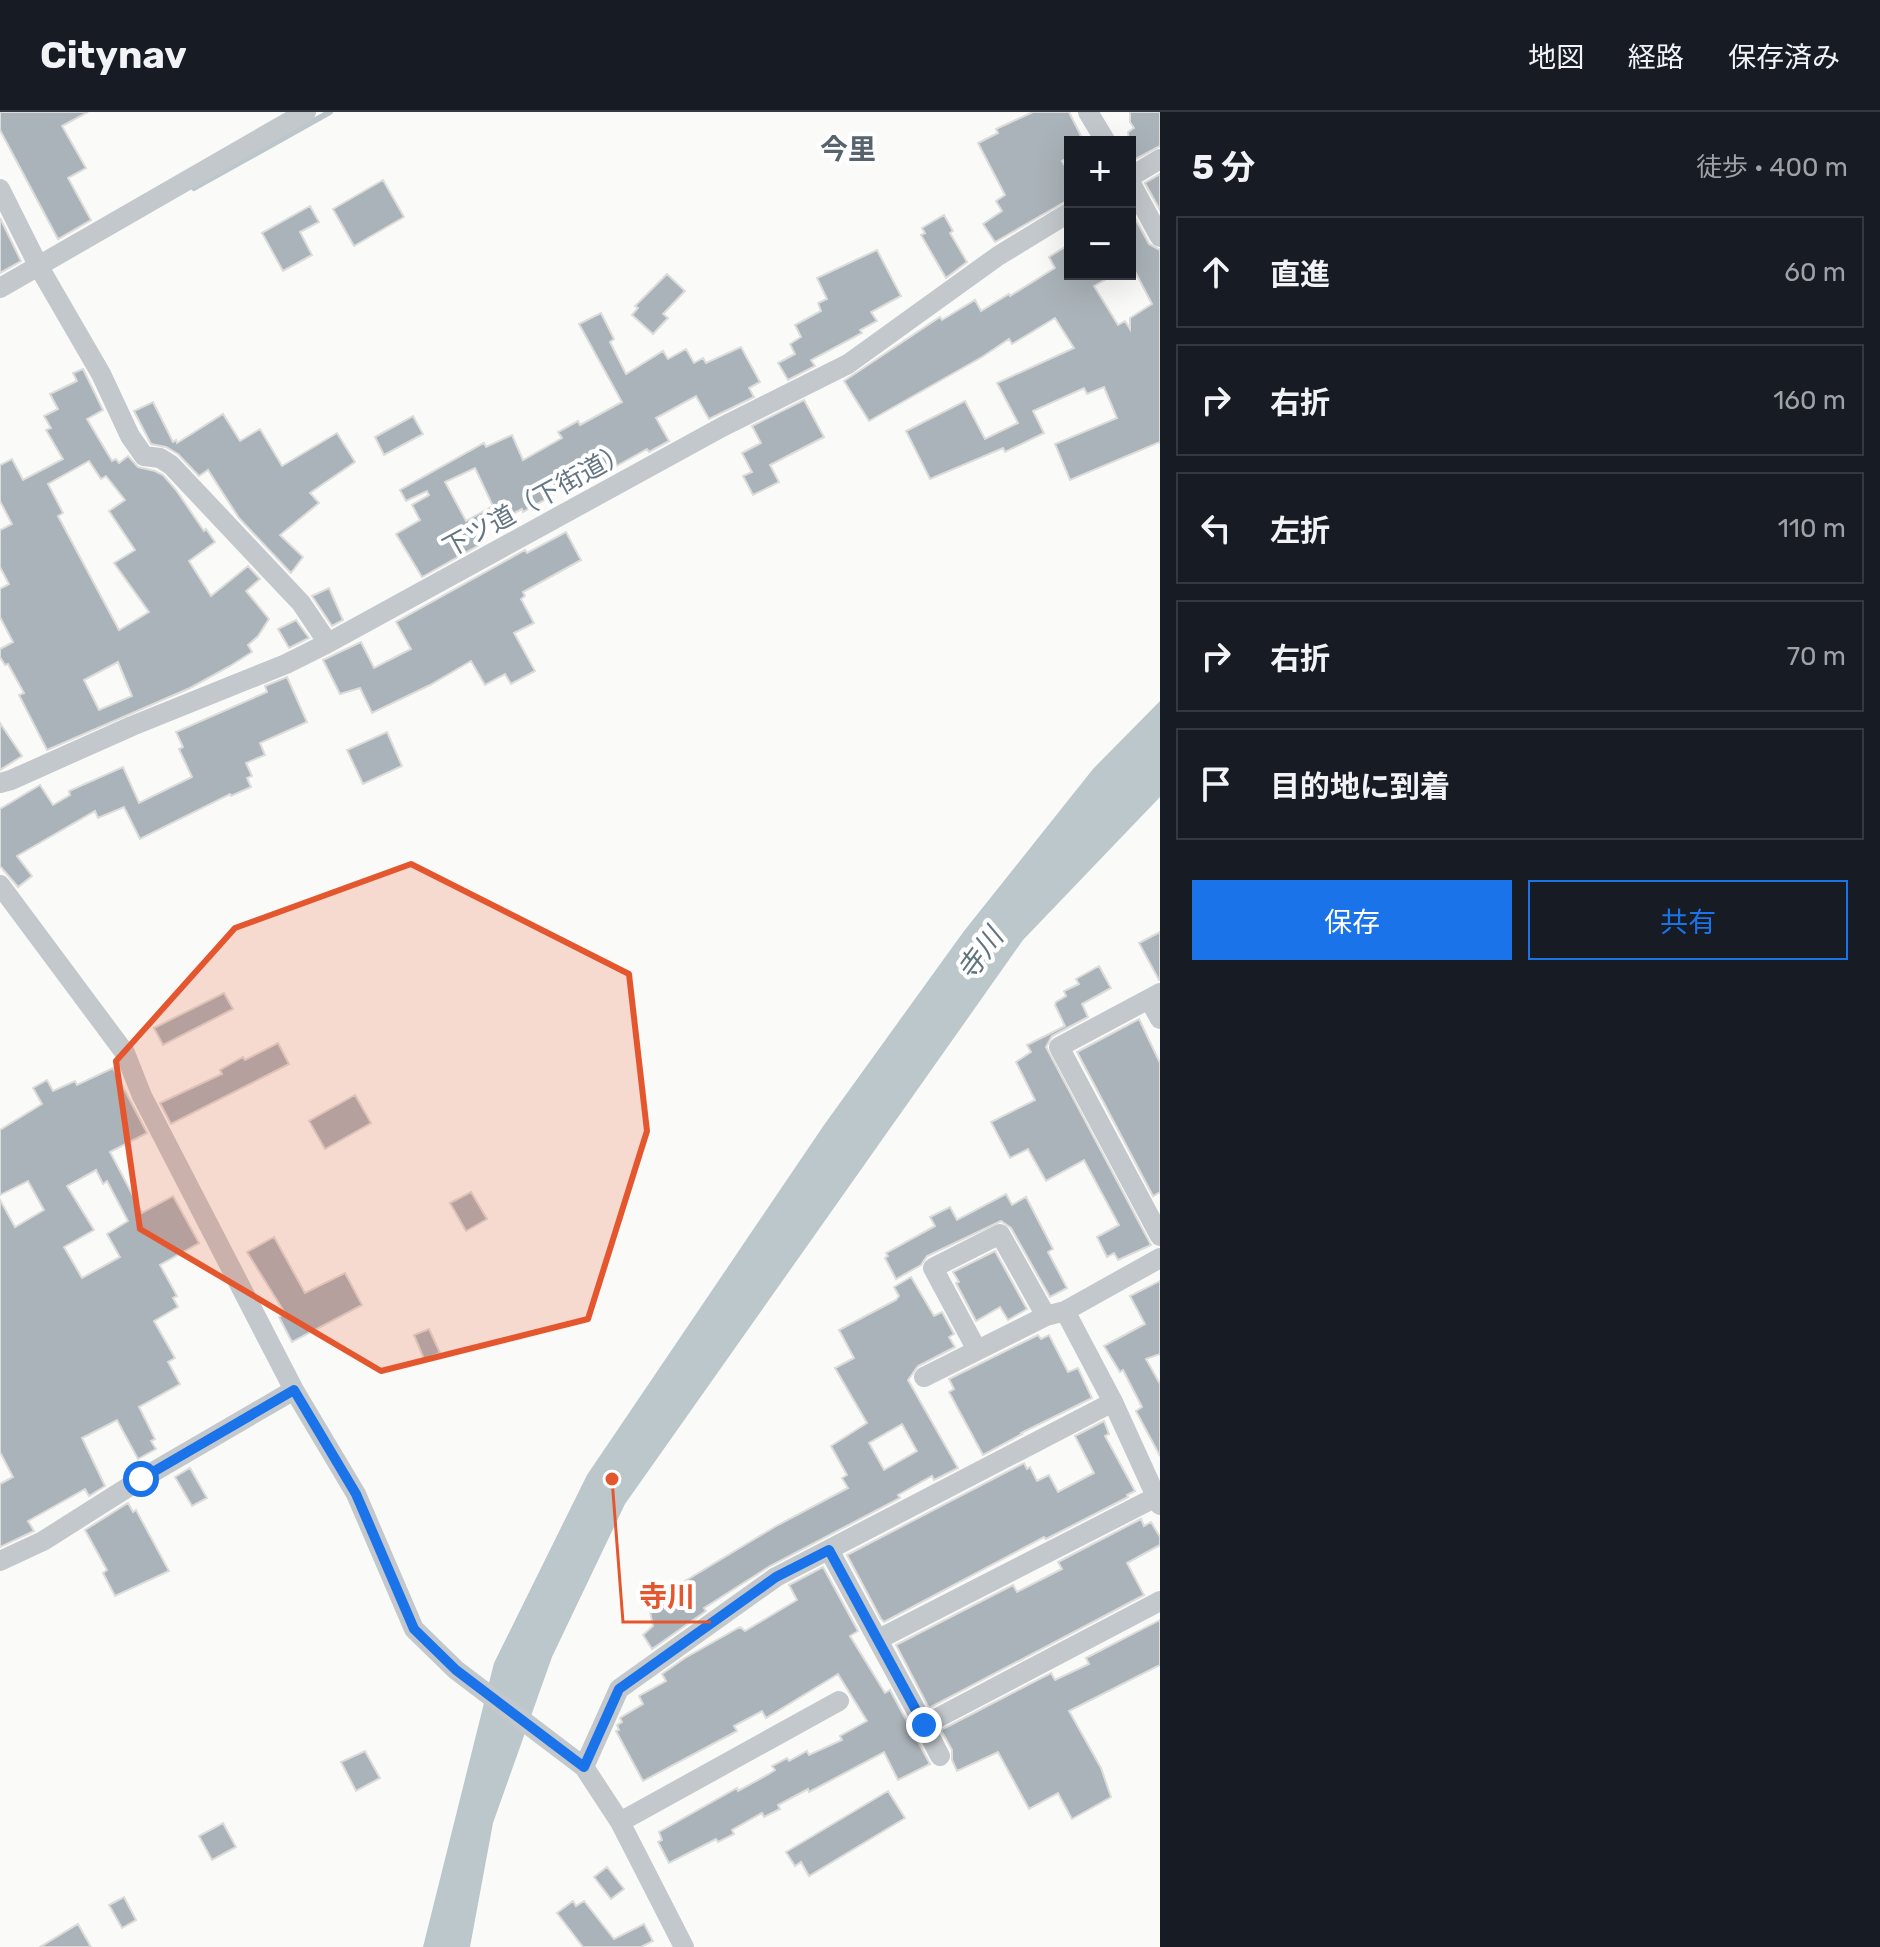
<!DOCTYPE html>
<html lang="ja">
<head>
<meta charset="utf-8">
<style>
  body { margin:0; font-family:Rubik,"Noto Sans JP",sans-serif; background:#20242c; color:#f1f3f6 }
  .controls { position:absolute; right:24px; top:24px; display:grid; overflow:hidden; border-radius:0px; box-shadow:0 8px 32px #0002 }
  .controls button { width:72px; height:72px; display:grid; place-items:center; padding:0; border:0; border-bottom:2px solid #363941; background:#171b24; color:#f1f3f6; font:40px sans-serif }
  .stop { position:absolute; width:24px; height:24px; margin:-18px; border:6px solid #1a73e8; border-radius:50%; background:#fff }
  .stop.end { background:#1a73e8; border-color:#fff; box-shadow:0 2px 8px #0008 }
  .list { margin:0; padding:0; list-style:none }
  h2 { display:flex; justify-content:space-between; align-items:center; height:104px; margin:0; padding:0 32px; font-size:34px }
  h2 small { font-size:26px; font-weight:400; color:#9ea1a6 }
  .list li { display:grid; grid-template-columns:52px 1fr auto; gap:24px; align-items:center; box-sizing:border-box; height:112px; margin:0 16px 16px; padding:0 16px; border:2px solid #363941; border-radius:0px }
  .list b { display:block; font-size:30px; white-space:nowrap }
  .list em { font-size:26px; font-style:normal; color:#9ea1a6 }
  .actions { display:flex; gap:16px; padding:24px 32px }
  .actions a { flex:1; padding:18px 0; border:2px solid #1a73e8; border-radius:0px; text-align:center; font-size:28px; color:#1a73e8 }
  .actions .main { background:#1a73e8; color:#fff }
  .icon { flex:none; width:44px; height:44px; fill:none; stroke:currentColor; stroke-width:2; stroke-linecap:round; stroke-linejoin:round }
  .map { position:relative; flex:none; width:1160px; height:1835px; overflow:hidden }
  header { display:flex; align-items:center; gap:48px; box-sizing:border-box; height:112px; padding:0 40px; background:#171b24; border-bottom:2px solid #363941 }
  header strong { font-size:38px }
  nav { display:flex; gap:44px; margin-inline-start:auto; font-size:28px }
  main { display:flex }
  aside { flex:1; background:#171b24 }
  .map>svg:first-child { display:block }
</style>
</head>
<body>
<header>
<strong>Citynav</strong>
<nav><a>地図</a><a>経路</a><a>保存済み</a></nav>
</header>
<main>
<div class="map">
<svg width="1160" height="1835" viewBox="0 0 1160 1835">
  <rect width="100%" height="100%" fill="#fafaf8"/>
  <path fill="#bbc7cb" d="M1160,589v96l-137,143 -398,564 -73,153 -59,166 -23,124h-47l71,-284 93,-188 237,-350 140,-194 129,-162z"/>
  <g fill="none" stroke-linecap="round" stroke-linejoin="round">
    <path stroke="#bbc7cb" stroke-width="6" d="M194,76l136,-76"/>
  </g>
  <path fill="#aab3b9" stroke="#dcdcda" stroke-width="2" fill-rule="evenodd" d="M0,0h88l-26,14 24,42 -18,10 23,42 -33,19 -58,-109z
    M1033,0h36l15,30h-14v15l-8,4 8,14v24l-75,43 -12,-18 19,-13 -6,-10 9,-6 -27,-52 20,-10 -2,-4z
    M1130,0h30v34l-30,16 -2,-30 6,-4 -4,-6z
    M1160,62v36l-15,-27z
    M383,68l21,37 -50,29 -21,-37z
    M310,94l9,16 -19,10 12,23 -29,16 -21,-38z
    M1130,97l19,35 11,6v192l-90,38 -15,-36 62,-26 -13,-31 -17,7 -3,-6 -51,23 11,22 -39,19 -2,-4 -73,31 -24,-48 59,-30 20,38 33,-16 -21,-40 77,-35 -19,-30 -43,26 -3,-5 -27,18 -113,64 -25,-40 96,-64 2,3 33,-20 6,11 28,-17 1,2 45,-28 -6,-11 21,-13v30h45l-21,12 24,39 7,-4 5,8v-11l22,-14 -22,-42z
    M944,103l9,16 -3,2 17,29 -21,16 -25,-43 4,-2 -3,-5z
    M0,106l21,43 -21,12z
    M877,138l24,46 -30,16 6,9 -17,9 2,3 -51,27 4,6 -27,14 -10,-17 17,-9 -5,-10 11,-7 -6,-12 26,-14 -3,-8 9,-4 -10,-21z
    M667,162l18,17 -22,23 5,4 -15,16 -21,-19 6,-7 -3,-2z
    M601,201l13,26 -4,3 16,32 37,-23 5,8 18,-10 8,14 9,-5 3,5 35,-16 19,35 -11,6 5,9 -45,22 -13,-23 -40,22 13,23 -20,11 -2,-3 -36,20 -4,-4 -84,47 -1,-3 -47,24 6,11 -59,33 -26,-43 24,-14 -8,-15 17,-10 -2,-4 -21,10 -6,-11 84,-47 2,4 26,-12 11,25 39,-22 -4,-6 20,-11 2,4 42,-23 -43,-78zM475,356l18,38 -27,15 -21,-39z
    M83,257l20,41 -16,9 25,42 4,-2 3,4 9,-7 10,11 17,4 8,4 13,15 28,41 2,-2 9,13 -26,19 22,35 37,-30 12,13 -14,12 23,28 -11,17 -10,9 4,7 -22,14 -40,22 -143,62 -28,-55 5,-2 -16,-29 -3,1 -5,-8v-8l13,-7 -13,-25v-28l9,-5 -9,-17v-37l12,-6 -12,-23v-36l12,-6 11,21 40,-21 -17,-29 5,-2 -7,-12 14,-7 -8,-15 27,-13 -4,-8zM89,349l12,18 5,-3 19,24 -16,11 26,39 -21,13 35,49 -30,18 -61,-114 5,-3 -15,-29zM118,550l14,34 -33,14 -15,-30z
    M804,288l20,37 -54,28 9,17 -26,13 -10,-19 9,-4 -10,-19 19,-10 -9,-17z
    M153,290l20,40 3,-2 1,3 46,-29 17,27 20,-12 22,37 55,-33 18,29 -45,31 9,10 -39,32 23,22 -12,16 -52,-55 -31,-48 -9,6 -21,-22 -12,-7 -15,-3 -17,-33z
    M413,304l10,18 -39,21 -9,-18z
    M566,420l15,28 -58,32 2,4 -4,3 13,24 -20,10 21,38 -24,13 -6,-10 -20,11 -14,-24 -41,24 -58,28 -12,-25 -20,6 -17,-34 38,-18 13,26 37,-19 -15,-27 129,-72 2,3z
    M329,476l14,32 -11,6 -20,-30z
    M296,508l13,18 -20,10 -11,-19z
    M287,565l20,45 -47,21 5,12 -19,8 6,13 -5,2 4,9 -20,9 -1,-2 -90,45 -16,-32 -26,11 -3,-7 -78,45 15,20 -14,11 -18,-21v-57l40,-24 13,20 17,-10 -1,-4 54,-24 16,36 53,-26 -13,-28 4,-2 -7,-15 91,-40 -2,-6z
    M0,611l22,33 -22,14z
    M387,620l15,34 -39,18 -16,-34z
    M1160,820v48h-1l-20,-37z
    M1099,854l12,22 -29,16 6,13 -36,19 -6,11 105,198 -33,15 -4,-7 -7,4 -10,-20 22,-12 -35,-65 -38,21 -18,-32 -18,9 -19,-36 44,-22 -19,-38 15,-10 -4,-7 38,-19 -10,-21 1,-3 10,-6 -2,-5 15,-7 -3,-5z
    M224,881l9,16 -70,36 -9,-17z
    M1139,907l21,44v129l-7,4 -76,-144z
    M278,931l11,21 -118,60 -11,-21 62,-29 -2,-4 23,-13 2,3z
    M113,956l34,65 -37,19 32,61 31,-17 26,47 -39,22 17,31 -4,2 5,9 -24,14 21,37 -7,4 12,22 -41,23 16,32 -4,2 5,8 -18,10 -21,-39 -35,18 23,48 -16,10 -4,-7 -57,32 6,10 -34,16v-63l13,-7 -13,-25v-252l15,27 29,-17 -16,-29 -28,14v-65l42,-26 -9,-16 14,-8 6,11 22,-10 2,4zM96,1058l7,14 4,-3 21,40 -21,13 13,23 -38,21 -18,-31 30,-17 -27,-44z
    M355,983l16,28 -46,26 -16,-28z
    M471,1080l16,27 -21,12 -16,-28z
    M1006,1082l6,11 14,-8 27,52 -5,3 19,36 -17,9 -39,-69 -10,-7 -74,35 -6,9 -25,14 -11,-21 3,-2 -2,-3 49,-27 -5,-9 20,-10 7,13z
    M274,1125l31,56 40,-20 17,32 -70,37 -13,-25 6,-4 -38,-61z
    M995,1139l32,58 -19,11 -8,-13 -24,14 -20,-38 3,-1 -6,-10z
    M911,1165l23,39 8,-4 12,22 -5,3 6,10 -37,19 -10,14 50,88 -24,12 -2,-4 -34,19 2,3 -130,68 -66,42 2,3 -54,38 -9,-14 10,-9 -3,-14 9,-6 -3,-4 7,-5 -1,-2 116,-70 70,-37 -6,-10 5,-3 -16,-29 36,-23 -32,-55 19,-10 -15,-28 57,-30 3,-4 -5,-9zM902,1312l15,27 -33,19 -15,-27z
    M1160,1169v73l-14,5 14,25v72l-24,-45 6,-4 -19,-37 -3,2 -16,-26 41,-22 -15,-28z
    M429,1217l11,24 -16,6 -10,-24z
    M1038,1223l3,4 8,-4 19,37 10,-4 14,30 -71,35 1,1 -39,21 -34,-63 5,-3 -5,-10z
    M1104,1309l5,13 -4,2 30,55 -8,4 1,2 -82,42 -2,-2 -160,85 -3,-3 -34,-64 177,-92 3,6 3,-2 7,14 12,-6 9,17 36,-19 -19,-37z
    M190,1356l17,30 -15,8 -17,-29z
    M128,1391l5,9 3,-2 33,61 -54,25 -12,-23 4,-3 -22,-40z
    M1141,1407l3,7 7,-4 9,15v8l-33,18 17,32 -215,113 -33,-63 117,-60 4,7 45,-23 -4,-7z
    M823,1455l35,64 -8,5 35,57 5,-3 40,74 -32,16 -14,-28 -75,40 -1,-3 -30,16 2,4 -16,8 -2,-4 -30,17 2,4 -16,8 -2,-3 -47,24 -11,-21 4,-2 -3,-8 78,-44 1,3 31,-17 6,-4 -3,-4 15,-8 2,3 18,-10 2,4 33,-15 -2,-4 27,-15 -29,-47 -72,44 -4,-7 -28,15 3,5 -94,50 -27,-50 3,-1 -2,-5 5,-3 -2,-4 23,-14 -4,-8 27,-15 -4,-7 23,-16 55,-31 5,4 52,-31 -8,-15z
    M1160,1508v45l-91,46 32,57 10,29 -39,22 -14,-26 -29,16 -31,-57 -41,19 -5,-11v-10l-11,-20 110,-57 4,7 34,-16 -3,-6z
    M365,1639l15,27 -24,13 -15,-29z
    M888,1679l17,27 -96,58 -8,-14 -6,4 -9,-14z
    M223,1711l13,24 -24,13 -13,-24z
    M607,1755l17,22 -13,10 -17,-22z
    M124,1785l12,23 -14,8 -13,-23z
    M573,1789l3,5 8,-5 30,38 30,-15 9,17 -12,6h-58l-26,-34z
    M78,1812l13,23h-51z"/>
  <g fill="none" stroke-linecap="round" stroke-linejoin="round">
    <path stroke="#c3c8cc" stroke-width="20" d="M1088,0l18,30
      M1130,65l30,-18
      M1130,70l30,55
      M0,77l39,78 62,107 29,62 14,20 16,2 11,7 130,138 27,40
      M0,176l306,-176
      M0,671l11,-3 121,-54 154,-62 42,-21 394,-216 126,-63 150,-108 72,-44
      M0,773l125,168 17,43 152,294 62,104 58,135 42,41 128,97 36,55 64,125
      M1160,881l-101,54 101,189
      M1149,887l11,20
      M1065,1199l48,91 47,103
      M977,1238l-44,-82 67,-34 46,82
      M924,1265l122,-61 19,-5 95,-53
      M829,1438l95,175 236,-124
      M0,1449l43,-20 98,-62 153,-89
      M879,1527l281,-144
      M924,1613l16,31
      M584,1655l35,-78 157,-112 337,-175
      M620,1710l219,-121"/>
  </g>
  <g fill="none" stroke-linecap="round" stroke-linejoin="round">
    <path stroke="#1a73e8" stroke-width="10" d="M141,1367l153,-89 62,104 58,135 42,41 128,97 35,-78 157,-112 53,-27 95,175"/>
  </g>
  <path fill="#e4572e" fill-opacity="0.2" stroke="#e4572e" stroke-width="6" stroke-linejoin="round" d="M411,752l218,110 18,157 -59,188 -207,52 -241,-142 -24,-168 119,-133z"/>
  <g text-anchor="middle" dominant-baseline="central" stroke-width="8" stroke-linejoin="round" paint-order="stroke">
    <g font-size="26" fill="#657683" stroke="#fff">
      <text transform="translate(536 388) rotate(-29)">下ツ道（下街道）</text>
    </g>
    <g font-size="28" font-weight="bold" fill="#57646e" stroke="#fff">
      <text x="848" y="37">今里</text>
    </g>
    <g font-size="28" font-style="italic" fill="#60757c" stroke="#fff">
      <text transform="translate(980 842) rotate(-54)">寺川</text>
    </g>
  </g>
  <path fill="none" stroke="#e4572e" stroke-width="3" d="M612 1367L623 1510H711"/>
  <circle fill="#e4572e" stroke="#fff" stroke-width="3" cx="612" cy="1367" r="8"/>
  <g font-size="28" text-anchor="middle" font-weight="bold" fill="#e4572e" stroke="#fff" stroke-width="8" stroke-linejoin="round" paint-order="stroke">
    <text x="667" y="1494">寺川</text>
  </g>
</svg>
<div class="controls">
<button>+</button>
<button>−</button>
</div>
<div class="stop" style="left:141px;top:1367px"></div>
<div class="stop end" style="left:924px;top:1613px"></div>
</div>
<aside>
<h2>5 分<small>徒歩 · 400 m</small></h2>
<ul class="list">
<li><svg class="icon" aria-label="ahead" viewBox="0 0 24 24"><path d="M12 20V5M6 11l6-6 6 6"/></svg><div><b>直進</b></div><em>60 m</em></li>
<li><svg class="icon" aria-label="right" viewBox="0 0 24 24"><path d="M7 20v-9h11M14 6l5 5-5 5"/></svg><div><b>右折</b></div><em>160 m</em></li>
<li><svg class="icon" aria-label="left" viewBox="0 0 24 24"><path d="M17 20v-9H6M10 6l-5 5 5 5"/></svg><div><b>左折</b></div><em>110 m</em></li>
<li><svg class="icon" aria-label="right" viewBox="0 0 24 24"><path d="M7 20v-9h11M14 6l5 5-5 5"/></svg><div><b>右折</b></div><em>70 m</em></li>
<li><svg class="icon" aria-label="arrive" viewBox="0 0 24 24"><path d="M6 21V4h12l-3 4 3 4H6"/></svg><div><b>目的地に到着</b></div></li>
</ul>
<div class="actions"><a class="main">保存</a><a>共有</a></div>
</aside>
</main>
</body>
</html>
